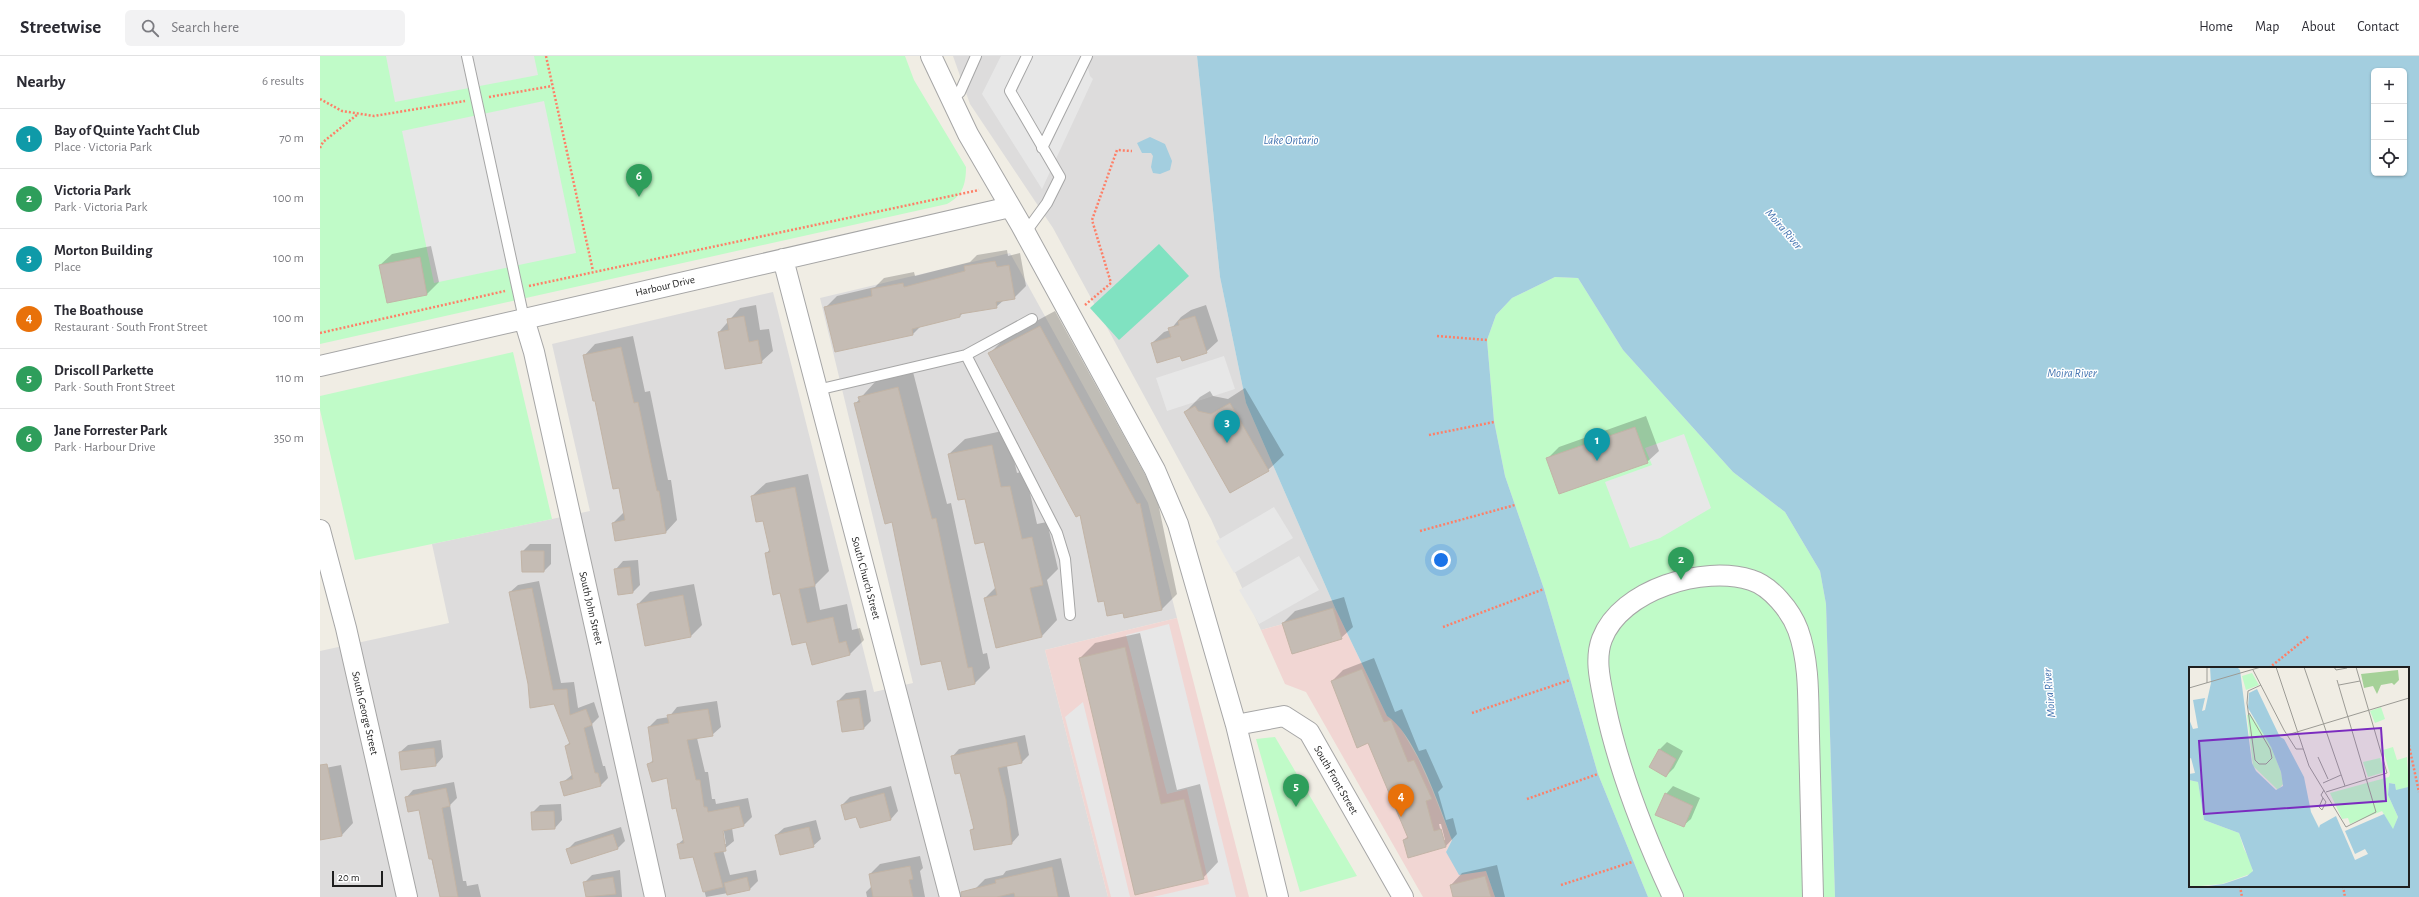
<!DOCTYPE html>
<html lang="en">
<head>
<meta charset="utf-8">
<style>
  body { margin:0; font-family:"Alegreya Sans",sans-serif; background:#f2f2f3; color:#2b2b33 }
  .controls { position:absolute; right:12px; top:12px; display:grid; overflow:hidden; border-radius:6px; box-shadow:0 1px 3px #0004 }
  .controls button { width:36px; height:36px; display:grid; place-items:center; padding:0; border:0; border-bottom:1px solid #e1e1e2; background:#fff; color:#2b2b33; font:20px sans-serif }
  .scale { position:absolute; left:12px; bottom:10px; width:51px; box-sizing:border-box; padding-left:4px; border:2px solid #1f1f1f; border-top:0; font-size:11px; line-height:14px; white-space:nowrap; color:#1f1f1f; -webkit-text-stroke:3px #fff; paint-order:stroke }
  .you { position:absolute; left:1121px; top:504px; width:14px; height:14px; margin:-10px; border:3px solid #fff; border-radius:50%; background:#1a73e8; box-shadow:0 0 0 6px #1a73e833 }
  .badge { display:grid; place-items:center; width:26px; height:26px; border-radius:50%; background:#b45309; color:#fff; font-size:13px; font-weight:700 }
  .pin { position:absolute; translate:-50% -33px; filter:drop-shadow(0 1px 2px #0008) }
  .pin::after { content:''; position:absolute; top:21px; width:14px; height:12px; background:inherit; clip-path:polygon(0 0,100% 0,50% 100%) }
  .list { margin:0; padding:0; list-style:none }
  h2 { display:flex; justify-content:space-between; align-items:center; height:52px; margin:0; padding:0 16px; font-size:17px }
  h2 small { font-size:13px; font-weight:400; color:#7c7c81 }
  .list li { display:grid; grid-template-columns:26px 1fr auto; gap:12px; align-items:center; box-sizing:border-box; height:60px; padding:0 16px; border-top:1px solid #e1e1e2 }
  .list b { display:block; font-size:15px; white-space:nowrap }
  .list p { margin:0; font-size:13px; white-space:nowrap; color:#7c7c81 }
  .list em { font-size:13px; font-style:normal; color:#7c7c81 }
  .icon { flex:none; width:22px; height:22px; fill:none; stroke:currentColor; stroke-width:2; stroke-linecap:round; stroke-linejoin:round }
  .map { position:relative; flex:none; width:2099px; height:841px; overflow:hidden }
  header { display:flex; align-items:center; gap:24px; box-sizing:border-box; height:56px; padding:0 20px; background:#fff; border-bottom:1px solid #e1e1e2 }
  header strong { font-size:19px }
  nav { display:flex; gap:22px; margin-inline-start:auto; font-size:14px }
  .search { width:280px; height:36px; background:#f2f2f3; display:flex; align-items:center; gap:10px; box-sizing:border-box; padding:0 14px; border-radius:6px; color:#7c7c81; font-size:15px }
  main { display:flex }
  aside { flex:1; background:#fff }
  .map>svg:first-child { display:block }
</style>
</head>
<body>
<header>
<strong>Streetwise</strong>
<div class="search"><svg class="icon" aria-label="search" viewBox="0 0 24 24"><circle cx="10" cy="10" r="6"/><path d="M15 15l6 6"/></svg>Search here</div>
<nav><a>Home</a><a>Map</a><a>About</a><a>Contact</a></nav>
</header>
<main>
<aside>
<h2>Nearby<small>6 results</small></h2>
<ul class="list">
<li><span class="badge" style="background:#0f9aa8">1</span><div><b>Bay of Quinte Yacht Club</b><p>Place · Victoria Park</p></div><em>70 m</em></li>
<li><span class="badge" style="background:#2e9e5b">2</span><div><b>Victoria Park</b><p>Park · Victoria Park</p></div><em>100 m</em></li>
<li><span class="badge" style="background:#0f9aa8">3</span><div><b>Morton Building</b><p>Place</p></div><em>100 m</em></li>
<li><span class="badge" style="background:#e8710a">4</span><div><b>The Boathouse</b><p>Restaurant · South Front Street</p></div><em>100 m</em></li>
<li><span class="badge" style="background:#2e9e5b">5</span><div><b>Driscoll Parkette</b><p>Park · South Front Street</p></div><em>110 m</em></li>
<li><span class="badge" style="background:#2e9e5b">6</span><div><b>Jane Forrester Park</b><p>Park · Harbour Drive</p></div><em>350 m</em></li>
</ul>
</aside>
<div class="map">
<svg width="2099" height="841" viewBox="0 0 2099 841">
  <rect width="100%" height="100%" fill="#f0ede4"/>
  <path fill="#dddcdc" d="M633,0h244l23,221 26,126 90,207 -75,20 -50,-111 -158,-291 -83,-124z
    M690,197l138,250 29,115 -132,32 63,247h-788v-246l129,-28 -17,-79 158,-33 -38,-167 221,-52 101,400 39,-9 -93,-385z"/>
  <path fill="#f1d6d3" d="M1016,554l51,106 10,6 21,36 13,29 21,53 -6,12 40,19 9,26h-72l-117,-205 -21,-8 -24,-54z
    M857,562l72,279h-141l-63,-247z"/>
  <path fill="#c0fbc8" d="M0,0h585l9,24 52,87c0,18 -4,29 -19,37l-627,140z
    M1235,221l23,1 45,72 110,122 52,40 35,59 6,33 9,293h-187l-50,-123 -54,-185 -39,-113 -11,-55 -7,-81 9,-25 16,-17z
    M193,296l39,167 -197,41 -35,-150v-14z
    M955,681l82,139 -57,16 -44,-153z"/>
  <path fill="#80e2c1" d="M839,188l30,32 -70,64 -29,-32z"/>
  <path fill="#e7e7e7" d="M66,0h148l4,19 -143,27z
    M681,0h84l5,20 3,3 -51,110 -60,-95z
    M224,45l32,152 -142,30 -32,-152z
    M904,300l11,33 -68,22 -11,-33z
    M1364,378l27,74 -51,30 -30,10 -25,-66 47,-17 -7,-17z
    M954,451l19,31 -59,35 -18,-32z
    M979,500l20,34 -60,34 -20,-34z
    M849,568l67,273h-83l56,-13 -22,-95 -20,5 -41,-159z
    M763,646l47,195h-19l-46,-180z"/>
  <path fill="#a3cedf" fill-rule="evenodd" d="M877,0h1222v841h-584l-9,-293 -6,-33 -35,-59 -52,-40 -110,-122 -45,-72 -23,-1 -43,21 -16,17 -9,25 7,81 11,55 39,113 54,185 50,123h-153l-9,-26 -27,4 -13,-23 6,-12c-12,-32 -37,-107 -65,-124l-51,-106 -90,-207 -26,-126zM2054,15h30v102h-30zM1870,612h218v218h-218z
    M830,81l15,7 7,17 -2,9 -10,4 -7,-1 -2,-6 2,-11 -2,-3h-9l-5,-10z"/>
  <path fill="#0003" fill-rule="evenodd" d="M111,190l8,36 -12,12 -39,8 -8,-37 12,-11z
    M687,194l1,6 12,-3 6,33 -12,12 -10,2 -8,7 -33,6 -3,3 -39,10 -8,8 -87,-27 11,-11 38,-9 9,-9 30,-6 1,4 55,-14 7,-7z
    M436,249l4,25 9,-1 4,22 -12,11 -42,-30 21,-24z
    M886,249l12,36 -12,11 -25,3 -29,-12 12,-11 6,-2 11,-13 10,-7z
    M735,255l98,178 2,-1 22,106 -15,15 -38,3 -19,-12 -25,-86 -90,-161 15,-15z
    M313,280l12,56 5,-1 18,89h3l6,40 -11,12 -50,8 -3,-17 11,-11 -4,-25 -36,-131 11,-12z
    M593,316l34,132 4,-1 32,151 4,-1 3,15 -15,15 -33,-23 -50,-139 -37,-117 20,-22z
    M925,332l39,67 -16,15 -83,-58 15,-15 10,-6 3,5 15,3z
    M1326,360l13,35 -12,11 -99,-4 11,-11z
    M687,374l10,43 8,-2 12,53 10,-2 11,47 -11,11 10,40 -15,16 -57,-38 11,-11 -11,-46 -36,-87 16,-15z
    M488,418l21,97 -14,14 5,25 27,-6 5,26 8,-2 4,12 -14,14 -37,10 -6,-23 -26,-49 -15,-38 4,-5 -6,-29 -12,-24 14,-13z
    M210,488h21v20l-7,7 -22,-19z
    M318,504l2,25 -7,7 -17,-23 7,-8z
    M219,525l22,102 13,-1 4,26 16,-6 5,15 -7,7 11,42h2l3,12 -7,7 -39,-2 11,-9 -7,-28 4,-4 -15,-39 -26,-19 -19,-92 8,-7z
    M374,528l8,41 -11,11 -53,-32 12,-12z
    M1024,541l9,30 -12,11 -58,-15 12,-12z
    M820,577l37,157 23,-6 18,78 -15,16 -68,16 -55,-236 15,-15z
    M1054,602l21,54 7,-3 17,42 7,-2 17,38 -5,5 8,28 7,-2 4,16 -11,12 -38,10 -4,-16 4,-4 -39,-94 -37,-61 11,-11zM1119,768h2l4,16h-2z
    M546,634l5,31 -8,8 -25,-28 8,-8z
    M397,645l4,26 -9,8 -15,3 8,34h3l4,27h3l1,5 32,-6 4,19 -8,8 -12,3 2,13 -11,9 7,25 26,-5 2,11 -8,8 -44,8 -12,-42 -16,-11 6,-5 -16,-62 -19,-13 5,-5 -5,-32 8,-8 12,-2 8,-10zM401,770h2l3,18h-2z
    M705,679l4,20 -7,7 -15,4 12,69 -7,8 -41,-13 4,-3 -14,-56 -9,-14 7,-8z
    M121,684l2,17 -7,8 -36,-13 8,-7z
    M1347,686l16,9 -9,17 -8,8 -7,-26z
    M21,709l12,58 -11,12 -22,4v-70z
    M134,726l3,16 -7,7 13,76h3l1,5 11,-2 3,13h-41l-20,-89 -14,-10 7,-8z
    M571,730l7,25 -7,8 -31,8 -3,-11 -15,-11 8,-8z
    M1353,730l27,12 -9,21 -8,7 -17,-32z
    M241,748l1,16 -7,8 -23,-15 8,-8z
    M496,764l5,19 -8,7 -37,-11 8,-7z
    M301,771l4,14 -8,8 -50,1 8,-8z
    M600,800l3,12 -3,3 5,26h-58l-1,-5 6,-6 -2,-12 10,-10z
    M741,802l9,39h-93l-2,-8 10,-10 18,-4 3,-4z
    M1177,809l8,32h-51l-3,-12 11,-12z
    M300,814l2,27h-35l-3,-14 8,-8z"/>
  <path fill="#c5bcb4" stroke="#c2b4a6" d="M100,201l7,38 -40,8 -8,-38z
    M675,205l2,6 12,-2 6,34 -19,3 1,6 -37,6v3l-48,12 1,6 -78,17 -11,-45 48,-11 -1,-7 32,-6 1,4 61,-16 -1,-5z
    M424,260l5,26 9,-2 4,23 -37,6 -7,-37 11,-2 -2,-11z
    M875,260l12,37 -25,8 -2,-5 -23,7 -6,-20 20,-6 -3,-9 11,-3 -1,-4z
    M720,270l97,178 3,-1 22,107 -38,8 -1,-5 -16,3 -3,-15 -6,1 -18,-87 -4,2 -88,-164z
    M301,291l13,56 4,-1 19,89h2l7,42 -51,8 -3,-18 13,-3 -6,-32 -6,1 -18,-88h-2l-10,-46z
    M578,331l34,132 4,-1 32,150 4,-1 3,17 -27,6 -7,-29 -20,4 -29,-143 -7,2 -31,-121 6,-1 -2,-5z
    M910,347l39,68 -39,22 -46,-81 11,-6 3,5 13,3z
    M1315,371l13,36 -89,31 -13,-36z
    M672,389l9,42 9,-1 12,53 10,-2 11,48 -13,3 12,49 -46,11 -12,-50 13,-3 -13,-53 -9,2 -10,-45 -7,1 -10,-46z
    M475,431l20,99 -16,3 8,34 26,-6 6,26 7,-2 4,14 -38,10 -6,-23 -14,3 -12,-52 -7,2 -8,-42 5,-1 -7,-31 -7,1 -5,-26z
    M201,495h23v21h-22z
    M310,511l3,26 -15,2 -4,-26z
    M212,532l21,102 14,-1 3,26 16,-6 6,16 -8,3 11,45h3l3,13 -37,10 -4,-14 13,-3 -8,-33 5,-2 -16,-40 -24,4 -2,-24 -19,-92z
    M363,539l8,42 -46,9 -8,-42z
    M1013,552l9,31 -50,15 -10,-31z
    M805,591l36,157 23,-5 20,80 -69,16 -56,-237z
    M1042,613l22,53 7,-2 17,42 6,-2 18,39 -6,2 8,30 7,-2 5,18 -38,11 -5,-18 5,-2 -40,-95 -11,5 -26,-67z
    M539,642l5,31 -22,3 -5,-31z
    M388,653l5,27 -26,4 9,40h4l4,27h3l1,5 31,-6 5,20 -21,5 3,20 -12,2 9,34 -20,5 -10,-35 -13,2 -3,-15 7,-1 -8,-35 -4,1 -5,-31 -15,4 -5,-18 6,-2 -5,-35 21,-4 -2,-8z
    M697,686l5,21 -24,5 8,31 6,45 -38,6 -4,-20 4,-1 -14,-56 -5,1 -4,-18z
    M114,692l2,18 -35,4 -2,-18z
    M1339,693l17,10 -10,18 -17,-10z
    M7,708l15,72 -22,4v-75z
    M126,732l4,18 -8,2 16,89h-18l-8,-38h-3l-10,-49 -11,2 -3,-15z
    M564,737l7,27 -31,8 -4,-11 -11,3 -4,-15z
    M1345,737l28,13 -9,21 -29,-12z
    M234,755l1,18 -23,1 -1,-18z
    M489,771l5,20 -34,8 -5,-20z
    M293,778l5,15 -47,15 -5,-15z
    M590,810l3,13 -4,1 4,17h-40l-4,-23z
    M732,811l6,30h-43l-1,-4 -17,4h-36v-5l35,-9 -1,-3z
    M1165,820l6,21h-38l-3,-12z
    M293,821l3,17 -30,3 -3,-15z
    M427,821l3,13 -23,5 -3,-12z"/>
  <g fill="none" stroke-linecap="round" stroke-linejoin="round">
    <defs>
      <path id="lane" d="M147,0l57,263
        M630,45l10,-9 16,-36
        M722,92l45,-92
        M705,177l22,-30 13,-26 -50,-86 17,-35
        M646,299l91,178 8,26 5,56
        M497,334l149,-35 66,-36"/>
      <path id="street" d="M611,0l37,78 53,91 134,245 23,54 58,201 42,172
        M463,203l167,638
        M204,263l10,33 121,545
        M0,310l690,-159
        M0,474l26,98 61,269
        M916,669l48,-9 25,16 94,165
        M1353,841c-29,-62 -54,-125 -68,-192 -4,-21 -11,-45 -3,-66 19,-50 102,-74 149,-59 20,6 40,31 47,50 12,33 10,72 11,106 1,53 3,107 4,161"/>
    </defs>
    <use href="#lane" stroke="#a6a6a6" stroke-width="12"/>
    <use href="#street" stroke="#a6a6a6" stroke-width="22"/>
    <path stroke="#fe7f67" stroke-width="2.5" stroke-dasharray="2 2" stroke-linecap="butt" d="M226,0l47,215
      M169,41l63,-11
      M0,43l22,12 32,5 91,-15
      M0,92l3,-6 35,-28
      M209,230l450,-96
      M765,249l26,-22 -19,-63 25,-70 15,1
      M0,277l185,-42
      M1117,280l50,4
      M1109,379l65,-13
      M1100,475l95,-26
      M1123,571l101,-38
      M1949,612l40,-32
      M1152,657l98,-33
      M2088,685l11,51
      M1207,743l71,-25
      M1241,829l71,-23
      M1920,830l2,11
      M2023,830l2,11"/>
    <use href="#lane" stroke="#fff" stroke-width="10"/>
    <use href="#street" stroke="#fff" stroke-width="20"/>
  </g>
  <g text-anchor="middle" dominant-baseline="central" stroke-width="3" stroke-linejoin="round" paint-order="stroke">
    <g font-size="11" fill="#1f1f1f" stroke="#fff">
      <text transform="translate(345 230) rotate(-13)">Harbour Drive</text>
      <text transform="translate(546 522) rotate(75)">South Church Street</text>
      <text transform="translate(271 552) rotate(77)">South John Street</text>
      <text transform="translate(45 657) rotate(77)">South George Street</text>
      <text transform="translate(1016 724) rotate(60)">South Front Street</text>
    </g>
    <g font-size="12" font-style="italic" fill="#4777b2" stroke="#fff">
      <text x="971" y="84">Lake Ontario</text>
      <text transform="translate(1464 173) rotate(49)">Moira River</text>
      <text x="1752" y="317">Moira River</text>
      <text transform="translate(1729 637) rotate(-95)">Moira River</text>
    </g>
  </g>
  <g transform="translate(1869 611)">
    <rect width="220" height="220" fill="#f0ede4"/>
    <path d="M209,3l1,10 -5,5 -2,-2 -11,2 -4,9 -4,-8 -9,2 -3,-14z" fill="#a5d198"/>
    <path d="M63,6l7,12 -13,5 -4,-14zM192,40l4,12 -10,4 -5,-12zM61,47l18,25 13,33 2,12 -5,6 -25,-24 -6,-51zM204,80l4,13 10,-3 2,34 -1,-4 -12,4 -1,-7 -6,-1 -1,12 10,22 -5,13 -11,-19 -32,13 -2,-6 -6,1 -12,-26 59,-16 1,-3 -7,-24zM191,91l5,14 -17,5 -5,-15zM0,113l9,2 6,38 35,13 5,16 6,11 3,13 -31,11 -33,3z" fill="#c0fbc8"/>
    <path d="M21,0h27l3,3 12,93 4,8 20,19 7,-4 -2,-14 -10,-25 -23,-39 1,-15 8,-4 23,48 4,2 20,38 7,35 8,16 1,-3 16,-9 19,44 13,-6 -3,-5 -10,5 -10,-23 39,-17 9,15 5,-12 -10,-22 1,-12 6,1 1,6 12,-3 1,100h-208l22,-3 24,-8 6,-5 -14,-38 -35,-13 -6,-38 -9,-2v-6l6,-1 -4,-15 -2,1v-40l4,10 5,-1 -5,-28 12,-2 -3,13 3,-1 6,-27z" fill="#a3cedf"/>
    <path fill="none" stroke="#9c9b95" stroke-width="1" d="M18,0v16M87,0l33,99 37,61 30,-15 -39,-132M115,0l41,119M145,0l2,3 11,-2M64,3l31,60 12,19h7M150,18l21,-4M0,21l72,-21M60,46l21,36 2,9 -6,6h-7l-4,-4 -8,-57 1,-12 13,-6M98,68l122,-37M129,90l10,22M134,116l18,-8M137,125l61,-19 -31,-106M134,131l-4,9 3,3 4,-8 -3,-4 -2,-3 3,-5"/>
    <path fill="#7b2cbf" fill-opacity="0.15" stroke="#7b2cbf" stroke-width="2" d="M192,61l5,73 -182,13 -5,-73z"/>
    <rect width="220" height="220" fill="none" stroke="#1f1f1f" stroke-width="2"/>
  </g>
</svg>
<div class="controls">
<button>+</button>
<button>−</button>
<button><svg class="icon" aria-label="locate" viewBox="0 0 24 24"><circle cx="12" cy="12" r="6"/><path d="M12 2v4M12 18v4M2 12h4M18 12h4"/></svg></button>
</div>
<div class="scale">20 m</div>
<div class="you"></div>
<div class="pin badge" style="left:1277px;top:405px;background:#0f9aa8">1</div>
<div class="pin badge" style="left:1361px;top:524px;background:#2e9e5b">2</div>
<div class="pin badge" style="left:907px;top:387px;background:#0f9aa8">3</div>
<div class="pin badge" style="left:1081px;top:761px;background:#e8710a">4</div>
<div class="pin badge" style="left:976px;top:751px;background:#2e9e5b">5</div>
<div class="pin badge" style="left:319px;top:141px;background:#2e9e5b">6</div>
</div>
</main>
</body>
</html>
